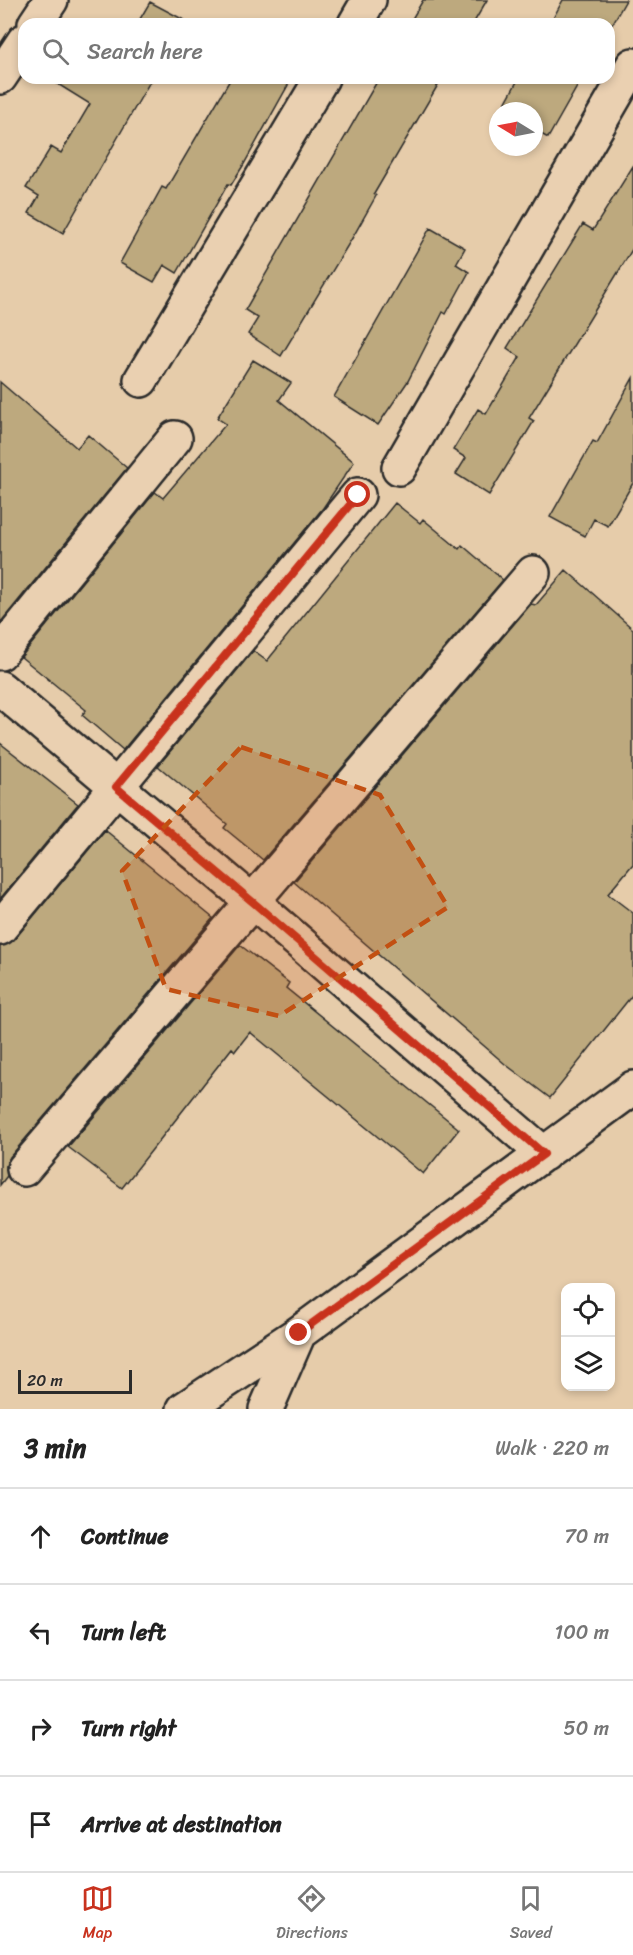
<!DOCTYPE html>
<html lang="en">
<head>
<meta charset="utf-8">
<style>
  body { margin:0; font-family:Sriracha,sans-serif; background:#f6f6f6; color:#222 }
  .controls { position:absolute; right:18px; bottom:18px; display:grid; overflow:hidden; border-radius:12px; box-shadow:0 3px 9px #0003 }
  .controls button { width:54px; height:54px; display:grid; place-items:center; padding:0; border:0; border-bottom:2px solid #e0e0e0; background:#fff; color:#222; font:30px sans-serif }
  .compass { position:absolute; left:489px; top:102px; width:54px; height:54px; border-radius:50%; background:#fff; box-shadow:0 3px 9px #0003; rotate:280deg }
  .scale { position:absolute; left:18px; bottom:15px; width:114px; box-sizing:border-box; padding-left:6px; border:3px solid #2b2b2b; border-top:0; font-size:16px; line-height:21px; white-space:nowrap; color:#2b2b2b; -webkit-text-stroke:4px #ead0b1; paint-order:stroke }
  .stop { position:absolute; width:18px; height:18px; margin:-14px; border:4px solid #c8321e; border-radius:50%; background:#fff }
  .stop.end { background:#c8321e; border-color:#fff; box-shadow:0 2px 6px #0008 }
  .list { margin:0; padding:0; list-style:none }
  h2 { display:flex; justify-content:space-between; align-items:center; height:78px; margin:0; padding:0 24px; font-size:26px }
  h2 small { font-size:20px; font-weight:400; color:#767676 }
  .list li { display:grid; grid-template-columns:39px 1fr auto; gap:18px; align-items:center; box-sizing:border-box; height:96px; padding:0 24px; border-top:2px solid #e0e0e0 }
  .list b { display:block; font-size:22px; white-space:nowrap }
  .list em { font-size:20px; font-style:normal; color:#767676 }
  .icon { flex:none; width:33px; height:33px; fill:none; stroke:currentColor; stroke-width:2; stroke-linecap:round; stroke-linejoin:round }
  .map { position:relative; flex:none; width:633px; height:1409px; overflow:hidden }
  .search { position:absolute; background:#fff; box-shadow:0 3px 9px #0003; left:18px; right:18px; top:18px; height:66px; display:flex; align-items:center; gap:15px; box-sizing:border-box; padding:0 21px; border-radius:18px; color:#767676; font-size:22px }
  .sheet { height:462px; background:#fff }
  nav { display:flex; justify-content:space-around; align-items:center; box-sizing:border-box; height:84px; border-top:2px solid #e0e0e0; background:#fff; font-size:16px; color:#767676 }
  nav a { display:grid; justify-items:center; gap:3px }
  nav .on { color:#c8321e }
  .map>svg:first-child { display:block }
</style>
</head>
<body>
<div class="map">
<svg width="633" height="1409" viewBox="0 0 633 1409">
  <rect width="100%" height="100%" fill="#e6ccaa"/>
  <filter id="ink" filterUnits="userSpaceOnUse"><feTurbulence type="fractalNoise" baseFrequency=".0167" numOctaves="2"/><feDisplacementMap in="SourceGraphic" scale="12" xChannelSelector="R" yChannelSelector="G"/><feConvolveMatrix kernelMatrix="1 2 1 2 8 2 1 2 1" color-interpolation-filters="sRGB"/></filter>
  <g filter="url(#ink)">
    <path fill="#bda97e" stroke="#2b2b2b" stroke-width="1.5" d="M423,0h64l-14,24h-64z
      M563,0h63l-17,30v-6h-59z
      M150,2l36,19 -2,3h-47z
      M48,78h104l-89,155 -34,-20 10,-17 -13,-8 25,-41 10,6 29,-49z
      M231,78h61l-48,86 -13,21 -3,-1 -51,89 -13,-8 -10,17 -34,-19 42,-76 4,2z
      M379,78h63l-68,116 2,2 -22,39 -73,121 -33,-22 10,-16 -13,-8z
      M519,78h63l-34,60 -14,-8v-19h-33z
      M633,166v82l-104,170 5,3 -45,74 -33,-21 10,-16 -13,-8 25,-41 8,5 34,-57 -13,-9 76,-124 10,6z
      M430,228l35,20 -9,16 13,8 -23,42 -3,-2 -35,69 -30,44 -44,-28z
      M253,360l38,23 -12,17 75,62 -31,46 -200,242 -41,-35 4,-5 -65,-53 134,-165 8,6 63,-74 -9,-6z
      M633,378v105l-25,43 -14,-7 -9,17 -35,-19 43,-76 4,2z
      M0,382l77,66 11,-13 39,33 -127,155z
      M395,503l25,20 3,-4 36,30 3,-4 41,35 -240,280 -39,-32 3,-4 -69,-58 95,-115 14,10z
      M566,570l67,59v235l-25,30 25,19v81l-83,104 -45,-34 -211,-182 237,-278 5,1z
      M0,743l78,61 -78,95z
      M105,830l108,88 -203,239 -4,9 1,10 -7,9v-239l14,-6z
      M240,945l49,38 -3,5 173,141 -36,45 -173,-142 -15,19 -3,-3 -110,140 -54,-41z"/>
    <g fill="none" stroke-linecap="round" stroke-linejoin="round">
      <defs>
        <path id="street" d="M35,24l16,-24
          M355,24l14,-24
          M0,77l24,-36
          M141,380l181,-302
          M399,468l234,-403
          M0,653l175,-215
          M0,688l254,215 290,251
          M0,928l358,-433
          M24,1169l509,-596
          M184,1409l115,-76 334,-245
          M266,1409l33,-76"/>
      </defs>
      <use href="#street" stroke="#2b2b2b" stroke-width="38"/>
      <use href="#street" stroke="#ead0b1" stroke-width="33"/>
    </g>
  </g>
  <g fill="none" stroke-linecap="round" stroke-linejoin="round" filter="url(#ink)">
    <path stroke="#c8321e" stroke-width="8" d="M299,1333l245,-179 -290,-251 -138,-116 242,-292"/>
  </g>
  <path fill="#c25012" fill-opacity="0.2" stroke="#c25012" stroke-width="4.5" stroke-dasharray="12 8" stroke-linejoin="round" d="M241,747l139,48 68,112 -169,109 -113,-27 -44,-118z"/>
</svg>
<div class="controls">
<button><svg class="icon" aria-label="locate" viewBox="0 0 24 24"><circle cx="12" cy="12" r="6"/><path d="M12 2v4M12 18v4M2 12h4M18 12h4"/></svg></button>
<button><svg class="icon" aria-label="layers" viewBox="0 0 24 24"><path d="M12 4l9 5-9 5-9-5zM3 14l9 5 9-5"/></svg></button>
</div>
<svg class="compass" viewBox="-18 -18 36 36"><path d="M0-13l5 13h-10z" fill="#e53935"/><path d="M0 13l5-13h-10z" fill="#767676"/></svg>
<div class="scale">20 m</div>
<div class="stop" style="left:358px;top:495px"></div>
<div class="stop end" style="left:299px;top:1333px"></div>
<div class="search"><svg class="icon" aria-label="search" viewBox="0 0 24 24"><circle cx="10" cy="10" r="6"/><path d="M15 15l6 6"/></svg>Search here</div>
</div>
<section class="sheet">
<h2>3 min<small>Walk · 220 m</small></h2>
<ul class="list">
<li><svg class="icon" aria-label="ahead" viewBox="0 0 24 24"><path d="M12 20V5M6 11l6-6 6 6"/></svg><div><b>Continue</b></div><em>70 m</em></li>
<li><svg class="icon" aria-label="left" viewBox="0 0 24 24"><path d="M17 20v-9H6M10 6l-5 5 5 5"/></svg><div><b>Turn left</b></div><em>100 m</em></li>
<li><svg class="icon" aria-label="right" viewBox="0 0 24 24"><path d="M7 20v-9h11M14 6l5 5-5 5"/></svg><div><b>Turn right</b></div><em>50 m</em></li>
<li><svg class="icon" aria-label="arrive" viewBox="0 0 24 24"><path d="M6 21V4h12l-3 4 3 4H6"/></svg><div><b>Arrive at destination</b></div></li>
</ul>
</section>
<nav>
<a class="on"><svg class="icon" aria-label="map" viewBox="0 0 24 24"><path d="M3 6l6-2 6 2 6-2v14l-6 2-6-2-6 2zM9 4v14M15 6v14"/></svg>Map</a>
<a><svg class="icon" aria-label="directions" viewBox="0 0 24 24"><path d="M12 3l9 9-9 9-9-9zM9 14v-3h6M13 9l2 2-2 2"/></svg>Directions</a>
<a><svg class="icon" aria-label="saved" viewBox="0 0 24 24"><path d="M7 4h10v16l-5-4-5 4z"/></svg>Saved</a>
</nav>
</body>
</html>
